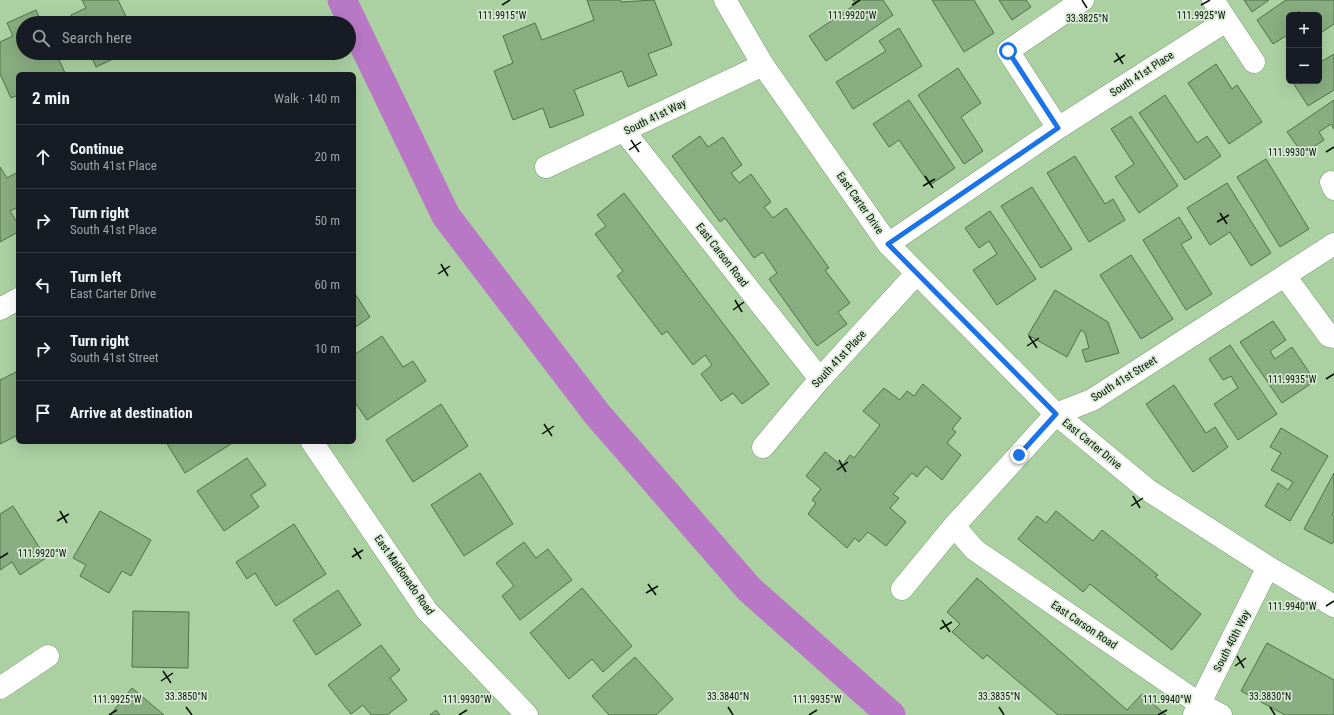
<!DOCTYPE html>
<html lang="en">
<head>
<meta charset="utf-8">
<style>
  body { margin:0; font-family:"Roboto Condensed",sans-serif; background:#20242c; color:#f1f3f6 }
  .controls { position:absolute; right:12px; top:12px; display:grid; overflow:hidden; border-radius:6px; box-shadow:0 4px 16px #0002 }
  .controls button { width:36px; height:36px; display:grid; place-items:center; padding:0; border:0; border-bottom:1px solid #363941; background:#171b24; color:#f1f3f6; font:20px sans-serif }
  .stop { position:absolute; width:12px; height:12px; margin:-9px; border:3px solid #1a73e8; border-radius:50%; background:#fff }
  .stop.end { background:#1a73e8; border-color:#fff; box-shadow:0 1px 4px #0008 }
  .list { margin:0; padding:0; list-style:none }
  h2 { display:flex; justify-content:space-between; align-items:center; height:52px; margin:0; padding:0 16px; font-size:17px }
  h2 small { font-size:13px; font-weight:400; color:#9ea1a6 }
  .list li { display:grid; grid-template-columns:26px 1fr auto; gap:12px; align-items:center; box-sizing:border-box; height:64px; padding:0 16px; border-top:1px solid #363941 }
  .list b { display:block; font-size:15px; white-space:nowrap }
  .list p { margin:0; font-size:13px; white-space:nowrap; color:#9ea1a6 }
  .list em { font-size:13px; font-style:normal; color:#9ea1a6 }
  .icon { flex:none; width:22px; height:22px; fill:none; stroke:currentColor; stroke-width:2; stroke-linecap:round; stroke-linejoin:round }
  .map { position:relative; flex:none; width:1334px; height:715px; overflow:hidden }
  .search { position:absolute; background:#171b24; box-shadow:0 4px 16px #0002; left:16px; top:16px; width:340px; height:44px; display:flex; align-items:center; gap:10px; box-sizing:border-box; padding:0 14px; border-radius:22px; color:#9ea1a6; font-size:15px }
  .panel { position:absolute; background:#171b24; box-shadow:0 4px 16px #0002; left:16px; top:72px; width:340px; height:372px; border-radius:6px }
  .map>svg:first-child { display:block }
</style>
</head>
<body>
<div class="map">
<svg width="1334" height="715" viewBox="0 0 1334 715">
  <rect width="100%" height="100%" fill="#abd1a3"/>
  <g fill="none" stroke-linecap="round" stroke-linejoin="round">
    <path stroke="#b878c6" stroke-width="29" d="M342,0l104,216 151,198 152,175 142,126"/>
  </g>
  <path fill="#88ad80" stroke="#4f7148" d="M82,0h36l11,23h-54l-4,-8 15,-7z
    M587,0h33l1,2 33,-2 18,45 -24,9 9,21 -29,12 -6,-16 -48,19 10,25 -34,13 -7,-20 -30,12 -19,-49 19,-8 -10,-27 32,-13 7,17 52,-20z
    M853,0h30l10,15 -67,46 -17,-25 47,-32z
    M932,0h42l20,33 -30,19z
    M999,0h27l5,7 -19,13z
    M1244,0h25l-17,12z
    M1286,0h48v24l-15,10v-19h-17l-3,-4 -6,4h-4l-1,4 1,15 -16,10 -16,-24z
    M36,10l6,13h-19v30h33l9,20 -47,1v21l-7,3 -11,-24v-32l13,-6 -6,-13z
    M899,28l23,38 -69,43 -17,-27 50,-31 -7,-10z
    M90,53h36l-30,14z
    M1334,54v36l-26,16 -16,-25h27v-18z
    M1216,64l16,25 5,-4 25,37 -33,22 -41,-61z
    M958,68l23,35 -20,14 22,34 -19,13 -46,-69z
    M1165,95l32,48 10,-7 14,20 -36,24 -46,-67z
    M909,100l46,68 -25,17 -31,-45 -10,7 -16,-23z
    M1334,100v29l-3,-5 -12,8 5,8 -21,14 -16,-22z
    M1131,116l47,70 -39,27 -24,-36 19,-13 -23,-35z
    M700,136l8,11 15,-10 19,28 -11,8 8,10 12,-9 20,28 -7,5 9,11 13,-10 43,60 -4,2 25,33 -12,9 9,12 -30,22 -48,-67 8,-6 -14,-21 -9,6 -29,-40 -5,4 -48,-66z
    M1075,156l30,48 8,-5 12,21 -36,22 -42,-69z
    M1266,159l43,70 -29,18 -43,-70z
    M0,167l7,11 11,-6v35l-8,4 8,13v8l-18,10z
    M1227,183l44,70 -20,13 -21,-34 -20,13 -23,-37z
    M1032,187l40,62 -31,19 -40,-62z
    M624,193l145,191 -27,20 -9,-11 -12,8 -20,-27 11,-9 -7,-10 -12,10 -26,-34 -5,4 -45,-59 6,-5 -28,-37 11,-8 -9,-11z
    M990,211l46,68 -39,26 -24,-35 24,-16 -8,-13 -10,7 -14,-20z
    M1179,217l13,21 -11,6 31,50 -26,16 -43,-70z
    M1131,255l42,64 -32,20 -41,-64z
    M1055,290l53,32 11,31 -33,9 -4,-12 7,-2 -4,-15 -4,-3 -14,27 -39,-22z
    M354,292l16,25 -16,11z
    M1273,321l13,19 -16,11 5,8 17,-12 23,34 -33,22 -42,-61z
    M382,336l21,31 10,-6 13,20 -59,39 -13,-19v-46z
    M1230,345l47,69 -39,26 -24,-36 24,-16 -7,-12 -8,4 -14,-21z
    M18,371v64l-18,9v-64z
    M923,384l38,34 -9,11 4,3 -9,11 14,12 -19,25 -16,-14 -9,11 -5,-4 -19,21 6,4 -9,10 16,14 -20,24 -18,-14 -9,10 -4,-4 -8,10 -39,-34 8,-11 -4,-3 9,-11 -15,-13 19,-24 17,14 8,-11 4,3 26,-33 -17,-14 21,-23 16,12 7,-9 7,5z
    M1174,385l32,48 9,-6 13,20 -35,25 -47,-68z
    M441,404l27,42 -55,36 -27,-42z
    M1281,428l47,28 -38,65 -25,-15 13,-23 10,7 5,-8 -22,-12 10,-17 -11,-6z
    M166,442h68l-49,31z
    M247,458l19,27 -15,10 8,12 -35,24 -27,-40z
    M480,473l33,51 -49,32 -33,-51z
    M1334,473v39l-2,3 2,1v25l-2,3 -28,-15z
    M13,506l33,52 -26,17 -8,-13 -12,8v-56z
    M100,511l51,29 -20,36 -9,-5 -13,22 -29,-17 6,-11 -13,-7z
    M1056,511l37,30 9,-11 56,45 -3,2 46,37 -29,36 -82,-66 -7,8 -65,-53 19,-23 9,7z
    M294,524l32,50 -50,32 -21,-33 -8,6 -11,-17z
    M524,542l12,16 12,-9 24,31 -52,40 -18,-24 12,-10 -18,-23z
    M977,578l150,132 15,-16 24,21h-108l-71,-60 -4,4 -31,-27 8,-8 -13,-12z
    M582,588l50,58 -29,26 -11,-13 -23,20 -39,-46z
    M338,590l23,35 -45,30 -23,-35z
    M133,611l56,1 -1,56 -56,-1z
    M1267,643l67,37v35h-49l-44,-24z
    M381,645l19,25 -10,8 17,22 -20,15h-16l-8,-10 -12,9 -23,-29z
    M635,657l38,42 -17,16h-47l-17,-19z
    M132,688l32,27h-54z
    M436,710l4,5h-10z"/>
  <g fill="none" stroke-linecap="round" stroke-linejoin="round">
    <defs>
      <path id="minor" d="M725,0l38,65 125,179 168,170 92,76 120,77 66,39
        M1213,0l41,62
        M1058,128l-50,-77 75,-51
        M624,131l196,248
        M546,167l217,-102
        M1331,182l3,7
        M888,244l170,-116 168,-107
        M1285,276l44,60 5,1
        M0,309l18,-10
        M312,442l115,169 100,104
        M763,447l57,-68 97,-106
        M954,526l21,24 225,154 21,11
        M902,589l52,-63 102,-112 36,-14 242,-156
        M0,688l48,-32
        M1194,715l74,-148"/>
    </defs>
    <use href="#minor" stroke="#7ca074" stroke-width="23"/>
    <use href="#minor" stroke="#fff" stroke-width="22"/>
  </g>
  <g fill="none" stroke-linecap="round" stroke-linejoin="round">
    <path stroke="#1a73e8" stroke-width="5" d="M1008,51l50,77 -170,116 168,170 -37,41"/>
  </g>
  <path fill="none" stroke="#040f02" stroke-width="1.5" d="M1082,0l5,8M502,5l8,-5M852,5l8,-5M1201,5l9,-5M1116,53l7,11M1114,62l11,-7M631,140l8,12M629,150l12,-8M1326,152l8,-5M925,176l8,12M923,186l12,-7M1220,213l7,11M1217,222l12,-7M441,264l7,12M438,274l12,-8M735,300l7,12M733,310l11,-8M1029,336l8,12M1027,346l12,-8M1326,379l8,-5M544,424l8,12M542,434l12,-8M839,460l7,12M837,470l11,-8M1133,496l7,12M1131,506l12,-8M60,511l7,12M57,521l12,-7M354,548l7,11M352,557l11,-7M0,558l8,-5M648,584l8,11M646,593l12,-7M1326,606l8,-5M942,620l8,12M940,629l12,-7M1237,656l7,12M1235,666l11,-8M163,671l8,12M161,681l12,-8M186,707l6,8M728,707l5,8M999,707l5,8M1270,707l5,8M109,715l8,-5M459,715l8,-5M809,715l8,-5M1158,715l9,-5"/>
  <g text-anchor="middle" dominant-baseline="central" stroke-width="3.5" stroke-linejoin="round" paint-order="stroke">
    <g font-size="11" fill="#040f02" stroke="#d8ebd4">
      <text transform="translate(1142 74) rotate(-33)">South 41st Place</text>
      <text transform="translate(655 117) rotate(-26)">South 41st Way</text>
      <text transform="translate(860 203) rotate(55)">East Carter Drive</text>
      <text transform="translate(722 255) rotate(52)">East Carson Road</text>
      <text transform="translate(839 359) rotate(-47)">South 41st Place</text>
      <text transform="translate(1124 379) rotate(-32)">South 41st Street</text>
      <text transform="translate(1092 444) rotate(39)">East Carter Drive</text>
      <text transform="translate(404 575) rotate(55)">East Maldonado Road</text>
      <text transform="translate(1084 625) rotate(34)">East Carson Road</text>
      <text transform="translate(1232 641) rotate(-63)">South 40th Way</text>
    </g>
  </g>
  <g font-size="10" text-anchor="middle" fill="#040f02" stroke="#d8ebd4" stroke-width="3.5" stroke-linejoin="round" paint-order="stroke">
    <text x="502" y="19">111.9915°W</text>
    <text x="852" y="19">111.9920°W</text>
    <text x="1201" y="19">111.9925°W</text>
    <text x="1087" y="22">33.3825°N</text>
    <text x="1292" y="156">111.9930°W</text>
    <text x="1292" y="383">111.9935°W</text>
    <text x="42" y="557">111.9920°W</text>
    <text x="1292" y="610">111.9940°W</text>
    <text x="186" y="700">33.3850°N</text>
    <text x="728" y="700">33.3840°N</text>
    <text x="999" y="700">33.3835°N</text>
    <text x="1270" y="700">33.3830°N</text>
    <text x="117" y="703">111.9925°W</text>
    <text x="467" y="703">111.9930°W</text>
    <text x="817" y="703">111.9935°W</text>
    <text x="1167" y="703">111.9940°W</text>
  </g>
</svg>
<div class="controls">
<button>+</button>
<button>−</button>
</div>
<div class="stop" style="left:1008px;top:51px"></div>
<div class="stop end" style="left:1019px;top:455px"></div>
<div class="search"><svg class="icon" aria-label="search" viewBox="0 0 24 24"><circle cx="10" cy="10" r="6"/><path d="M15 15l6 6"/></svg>Search here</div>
<section class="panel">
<h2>2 min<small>Walk · 140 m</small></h2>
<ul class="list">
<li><svg class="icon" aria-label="ahead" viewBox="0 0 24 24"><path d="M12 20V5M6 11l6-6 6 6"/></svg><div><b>Continue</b><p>South 41st Place</p></div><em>20 m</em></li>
<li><svg class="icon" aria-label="right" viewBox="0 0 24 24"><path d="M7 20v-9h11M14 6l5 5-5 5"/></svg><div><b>Turn right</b><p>South 41st Place</p></div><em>50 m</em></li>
<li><svg class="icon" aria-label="left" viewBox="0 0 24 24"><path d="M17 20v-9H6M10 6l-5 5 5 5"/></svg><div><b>Turn left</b><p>East Carter Drive</p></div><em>60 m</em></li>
<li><svg class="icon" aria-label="right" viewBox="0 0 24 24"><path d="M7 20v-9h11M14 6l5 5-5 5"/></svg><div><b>Turn right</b><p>South 41st Street</p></div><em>10 m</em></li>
<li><svg class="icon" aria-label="arrive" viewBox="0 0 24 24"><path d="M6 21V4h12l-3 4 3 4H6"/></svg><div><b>Arrive at destination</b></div></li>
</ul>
</section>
</div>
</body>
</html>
